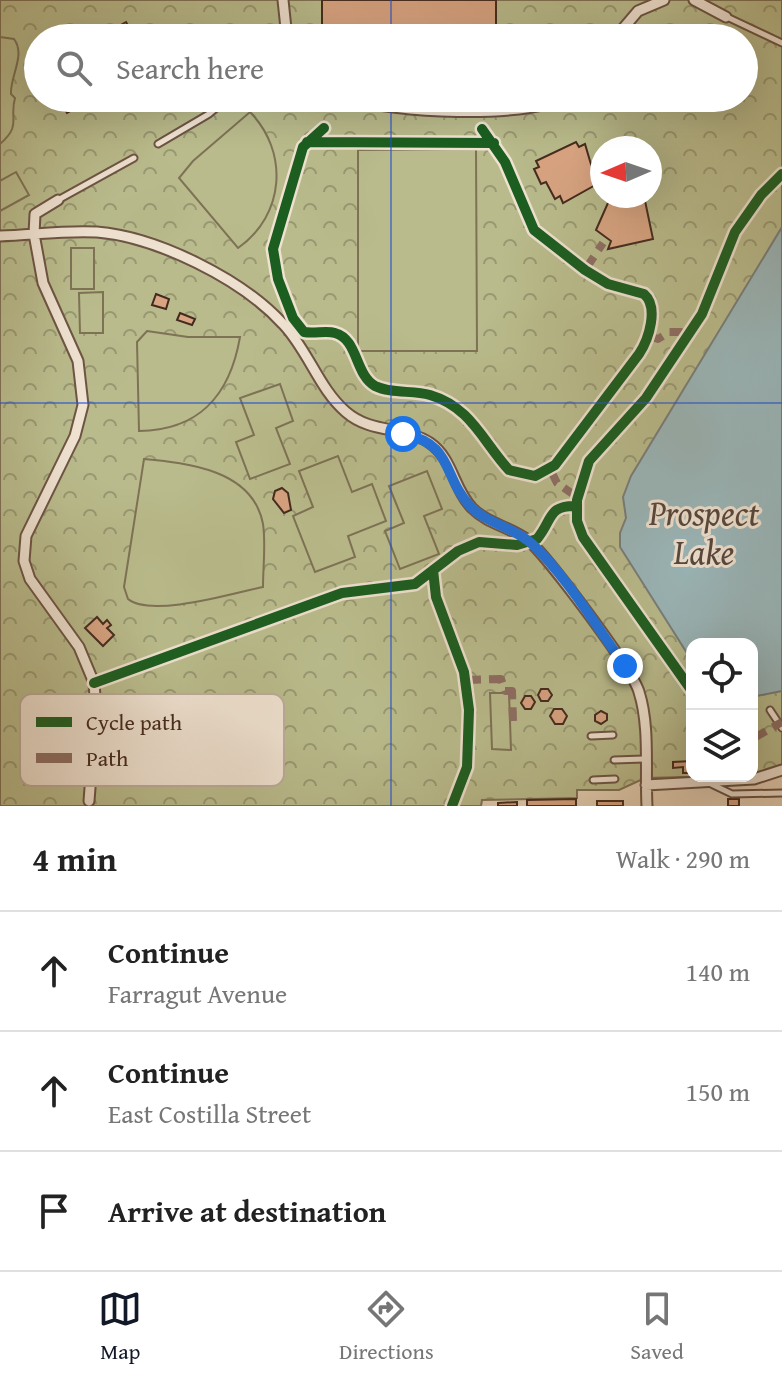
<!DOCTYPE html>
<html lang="en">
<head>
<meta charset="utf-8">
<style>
  body { margin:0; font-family:"Gentium Book Plus",serif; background:#f6f6f6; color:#222 }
  .controls { position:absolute; right:24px; bottom:24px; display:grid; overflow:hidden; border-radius:16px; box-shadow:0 8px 32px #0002 }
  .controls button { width:72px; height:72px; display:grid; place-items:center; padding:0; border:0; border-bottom:2px solid #e0e0e0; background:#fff; color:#222; font:40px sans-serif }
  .compass { position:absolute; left:590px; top:136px; width:72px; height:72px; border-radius:50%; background:#fff; box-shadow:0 8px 32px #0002; rotate:268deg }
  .stop { position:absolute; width:24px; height:24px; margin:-18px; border:6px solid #1a73e8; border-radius:50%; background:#fff }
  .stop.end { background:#1a73e8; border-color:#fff; box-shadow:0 2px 8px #0008 }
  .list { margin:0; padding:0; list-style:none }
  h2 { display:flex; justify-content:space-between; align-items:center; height:104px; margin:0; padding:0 32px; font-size:34px }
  h2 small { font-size:26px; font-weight:400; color:#767676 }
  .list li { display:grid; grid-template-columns:52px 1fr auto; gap:24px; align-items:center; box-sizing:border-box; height:120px; padding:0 32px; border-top:2px solid #e0e0e0 }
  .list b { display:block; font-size:30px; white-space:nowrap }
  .list p { margin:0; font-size:26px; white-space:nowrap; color:#767676 }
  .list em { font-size:26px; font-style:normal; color:#767676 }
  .icon { flex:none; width:44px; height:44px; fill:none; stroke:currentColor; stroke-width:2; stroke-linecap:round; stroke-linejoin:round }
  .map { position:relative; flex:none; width:782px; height:806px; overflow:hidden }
  .search { position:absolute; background:#fff; box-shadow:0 8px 32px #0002; left:24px; right:24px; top:24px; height:88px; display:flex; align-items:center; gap:20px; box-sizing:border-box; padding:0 28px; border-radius:44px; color:#767676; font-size:30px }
  .sheet { height:464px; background:#fff }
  nav { display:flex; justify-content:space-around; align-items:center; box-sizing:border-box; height:112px; border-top:2px solid #e0e0e0; background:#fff; font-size:22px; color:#767676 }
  nav a { display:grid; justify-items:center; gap:4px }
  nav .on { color:#111827 }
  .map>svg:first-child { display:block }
</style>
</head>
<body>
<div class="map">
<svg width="782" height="806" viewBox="0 0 782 806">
  <defs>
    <pattern id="park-crowns" width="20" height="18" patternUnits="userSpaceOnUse" patternTransform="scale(2)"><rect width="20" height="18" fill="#b9bb8c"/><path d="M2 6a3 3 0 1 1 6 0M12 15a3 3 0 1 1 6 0" fill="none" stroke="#989872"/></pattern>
  </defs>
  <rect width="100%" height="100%" fill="#e7d3b8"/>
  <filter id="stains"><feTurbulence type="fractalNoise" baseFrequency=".0025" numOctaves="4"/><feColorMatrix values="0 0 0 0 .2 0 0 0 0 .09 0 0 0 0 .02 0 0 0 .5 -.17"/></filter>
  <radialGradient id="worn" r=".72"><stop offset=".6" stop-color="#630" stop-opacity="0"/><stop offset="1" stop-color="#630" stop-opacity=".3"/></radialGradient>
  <path fill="url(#park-crowns)" stroke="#7e7255" stroke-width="2" fill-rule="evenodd" d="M0,0h782v766l-30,9v-131h-60v132h34l-81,2 -26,12h-42v8l-95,2 -1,6h-481zM38,38h706v60h-706zM602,148h48v48h-48z"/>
  <path fill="#b9bb8c" stroke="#7e7255" stroke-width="2" d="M0,37l14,2c12,16 -4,37 -3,55l4,4c-6,21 7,27 -15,46z
    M250,112c39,40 35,103 -12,136l-59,-70 14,-17z
    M476,149l1,202h-119v-201z
    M16,172l13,23 -29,16v-30z
    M71,248h23v41h-23z
    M103,292v41h-23l-1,-40z
    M147,331l41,6h52c-10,58 -40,93 -101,94l-2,-89z
    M280,384l13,37 -17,7 14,36 -40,15 -14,-37 18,-7 -14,-37z
    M338,456l14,36 20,-8 14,37 -38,15 7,21 -40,15 -22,-56 20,-9 -14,-36z
    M144,459c44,4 109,11 119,65 3,20 0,43 0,63 -29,6 -112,31 -135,12l-4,-12z
    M427,471l15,38 -18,7 15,38 -39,15 -15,-38 19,-8 -15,-37z
    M490,693h19l2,57 -19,-1z"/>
  <path fill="#9ab6b9" stroke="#787e7b" stroke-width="2" d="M782,227v464l-30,6v-53h-60v17l-72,-114v-14l6,-15 -3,-21 8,-21z"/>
  <path fill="#d8a482" stroke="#442a1e" stroke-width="2" d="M322,0h174v38h-174z
    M126,22l9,16h-48l21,-12 2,5z
    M58,98h45l-12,7 -3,-4 -21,12z
    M576,142l3,5 6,-3 10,34 7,-3v13l-3,-5 -36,20 -3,-7 -5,3 -9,-17 -5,2 -7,-15 5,-2 -3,-6z
    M611,196h33l9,43 -45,10 3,-8 -15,-11z
    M156,294l13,5 -3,10 -14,-4z
    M180,313l15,6 -3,6 -15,-5z
    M282,488l6,5 3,17 -7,3 -11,-14 2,-8z
    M97,617l6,7 4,-4 4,5 -4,3 7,7 -11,11 -18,-18z
    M541,689h7l4,6 -4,6h-7l-3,-6z
    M525,696h6l4,6 -4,7h-6l-4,-6z
    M554,709h8l5,7 -4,8h-8l-5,-8z
    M601,711l6,3v6l-6,4 -6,-3v-6z
    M692,761v12h-9v-6l-10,1v-6z
    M576,799v7h-49v-6z
    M728,799h11v7h-11z
    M597,801h26v5h-26z
    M517,802v4h-19v-3z"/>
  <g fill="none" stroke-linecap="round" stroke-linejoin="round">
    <defs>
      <path id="lane" d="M727,17l55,26
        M158,144l51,-30 19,-16
        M58,200l76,-42
        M770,710l12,18
        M591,736l22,-1
        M614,760l30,-1
        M593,780l22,-1
        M709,783l23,11 50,-1"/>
      <path id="street" d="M283,0l4,38
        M694,0l32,17
        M615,38l23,-27 26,-11
        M349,98c44,15 174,21 214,0
        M58,200l-23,14 -1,20 9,49 35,78 5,44 -8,31 -49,100 -2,25 6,18 49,68 15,36 2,27 -7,91
        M0,236c32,-1 65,-6 97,-4 60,5 145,47 186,92 25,26 36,65 63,88 25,22 59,14 84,31 23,16 23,45 42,65 16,16 39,19 57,33 18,15 104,129 110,151 11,34 6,78 8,114
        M646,785l108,-6 28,-9"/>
    </defs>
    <use href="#lane" stroke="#6d5444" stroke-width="9"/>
    <use href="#street" stroke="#6d5444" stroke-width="13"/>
    <use href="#lane" stroke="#efe2d1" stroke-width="5"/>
    <use href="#street" stroke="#efe2d1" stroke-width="9"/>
    <path stroke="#8d6e63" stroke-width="8" stroke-dasharray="16 8" stroke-linecap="butt" d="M585,270l18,-27
      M648,336l10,3 11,-7h12l6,4
      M550,469l7,14 20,14
      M465,680l36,-1 4,12h7l1,30
      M752,739l30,-17"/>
    <defs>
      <path id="cycleway" d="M324,128l-21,19 -30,102 5,30 15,39 11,14c11,2 22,-2 31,1 23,6 20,42 40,53 16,8 38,4 55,9 41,12 53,47 79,75l26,6 20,-11 84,-111c10,-15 20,-47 5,-60l-36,-10 -23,-14 -51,-40 -29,-68 -23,-33
        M307,142l187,1
        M433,570l3,27 28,75 5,38 -2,57 -15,39
        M94,683l248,-90 73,-9 43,-33 21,-9 38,3 20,-6c16,-19 10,-34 40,-33
        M692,691l-109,-154 -6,-16v-21l12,-39 57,-63 56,-84 33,-82 26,-37 21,-21"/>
    </defs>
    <use href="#cycleway" stroke="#efe2d1" stroke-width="15"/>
    <use href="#cycleway" stroke="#1b5e20" stroke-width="10"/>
  </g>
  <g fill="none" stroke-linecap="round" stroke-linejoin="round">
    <path stroke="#1a73e8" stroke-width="10" d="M403,434c51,10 39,42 67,72 17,18 44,21 62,38 33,30 66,85 93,122"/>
  </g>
  <path fill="none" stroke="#1d4ed8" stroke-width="2" stroke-opacity="0.55" d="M391,0v38M391,98v708M0,403h782"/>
  <g text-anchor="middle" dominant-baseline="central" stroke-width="6" stroke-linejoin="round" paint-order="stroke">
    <g font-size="34" font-style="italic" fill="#55463d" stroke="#efe2d1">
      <text x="704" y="512">Prospect<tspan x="704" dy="39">Lake</tspan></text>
    </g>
  </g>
  <rect x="20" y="694" width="264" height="92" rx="12" fill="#efe2d1" stroke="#bcab9b" stroke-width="2"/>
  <rect x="36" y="717" width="36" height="10" fill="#1b5e20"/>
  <rect x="36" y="753" width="36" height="10" fill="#8d6e63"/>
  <g font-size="22" fill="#442a1e">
    <text x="86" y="730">Cycle path</text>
    <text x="86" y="766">Path</text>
  </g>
  <rect width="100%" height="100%" filter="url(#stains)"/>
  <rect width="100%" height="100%" fill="url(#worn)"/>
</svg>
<div class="controls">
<button><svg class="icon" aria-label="locate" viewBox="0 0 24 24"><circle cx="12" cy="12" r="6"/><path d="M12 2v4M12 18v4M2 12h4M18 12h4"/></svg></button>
<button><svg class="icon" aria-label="layers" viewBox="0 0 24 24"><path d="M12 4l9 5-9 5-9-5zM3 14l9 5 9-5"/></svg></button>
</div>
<svg class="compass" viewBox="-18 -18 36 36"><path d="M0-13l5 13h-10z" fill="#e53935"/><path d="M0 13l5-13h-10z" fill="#767676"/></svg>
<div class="stop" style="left:403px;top:434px"></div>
<div class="stop end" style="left:625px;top:666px"></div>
<div class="search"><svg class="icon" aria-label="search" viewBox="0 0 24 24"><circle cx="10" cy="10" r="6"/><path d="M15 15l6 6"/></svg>Search here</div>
</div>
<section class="sheet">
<h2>4 min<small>Walk · 290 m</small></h2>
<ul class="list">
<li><svg class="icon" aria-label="ahead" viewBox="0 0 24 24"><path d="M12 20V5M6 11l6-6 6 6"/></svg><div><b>Continue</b><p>Farragut Avenue</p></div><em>140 m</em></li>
<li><svg class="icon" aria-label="ahead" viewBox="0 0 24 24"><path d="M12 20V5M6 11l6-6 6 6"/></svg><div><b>Continue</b><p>East Costilla Street</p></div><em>150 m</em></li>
<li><svg class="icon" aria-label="arrive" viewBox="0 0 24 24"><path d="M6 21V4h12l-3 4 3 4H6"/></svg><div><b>Arrive at destination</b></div></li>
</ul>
</section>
<nav>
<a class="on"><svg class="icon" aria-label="map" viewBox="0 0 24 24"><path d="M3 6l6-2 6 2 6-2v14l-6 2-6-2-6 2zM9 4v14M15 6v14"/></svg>Map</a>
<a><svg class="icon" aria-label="directions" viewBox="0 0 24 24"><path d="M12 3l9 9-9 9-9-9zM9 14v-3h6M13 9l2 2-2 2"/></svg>Directions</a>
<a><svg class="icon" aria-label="saved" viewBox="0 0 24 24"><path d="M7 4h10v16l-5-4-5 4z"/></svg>Saved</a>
</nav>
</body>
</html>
